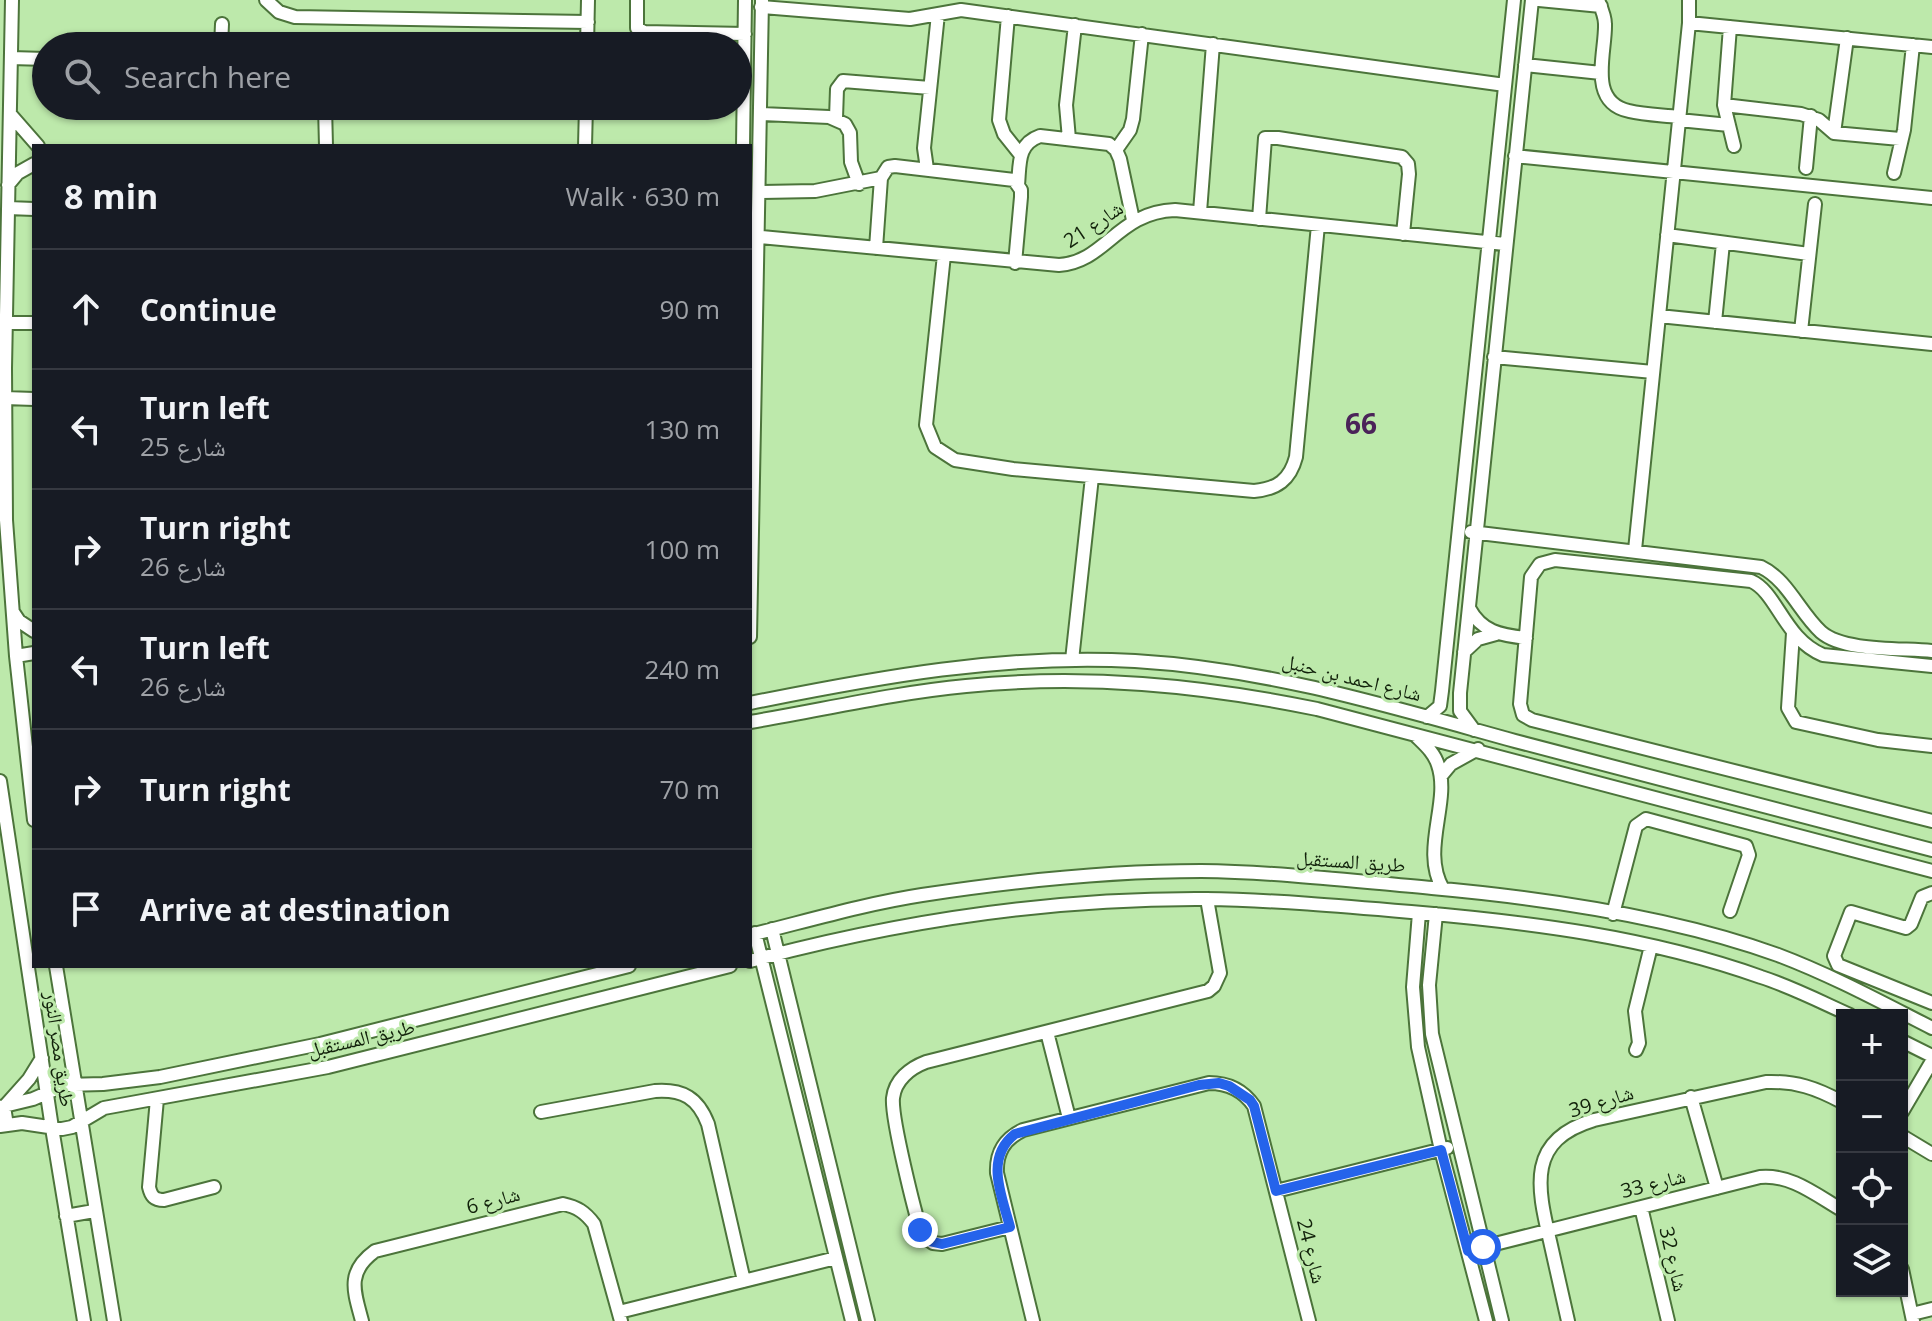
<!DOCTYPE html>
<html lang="en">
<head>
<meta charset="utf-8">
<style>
  body { margin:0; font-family:"Open Sans","Noto Naskh Arabic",sans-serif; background:#242831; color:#f1f3f6 }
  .controls { position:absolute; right:24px; bottom:24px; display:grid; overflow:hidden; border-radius:0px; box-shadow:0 2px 6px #0004 }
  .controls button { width:72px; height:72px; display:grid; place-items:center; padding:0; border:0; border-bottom:2px solid #363941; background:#171b24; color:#f1f3f6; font:40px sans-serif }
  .stop { position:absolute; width:24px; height:24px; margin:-18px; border:6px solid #2563eb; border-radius:50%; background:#fff }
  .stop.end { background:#2563eb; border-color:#fff; box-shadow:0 2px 8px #0008 }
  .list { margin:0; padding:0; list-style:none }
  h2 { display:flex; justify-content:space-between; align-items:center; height:104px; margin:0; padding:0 32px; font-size:34px }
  h2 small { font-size:26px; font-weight:400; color:#9ea1a6 }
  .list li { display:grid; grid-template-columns:52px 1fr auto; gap:24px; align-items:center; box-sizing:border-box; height:120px; padding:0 32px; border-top:2px solid #363941 }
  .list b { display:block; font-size:30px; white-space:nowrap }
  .list p { margin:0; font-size:26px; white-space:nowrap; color:#9ea1a6 }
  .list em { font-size:26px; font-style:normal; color:#9ea1a6 }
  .icon { flex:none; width:44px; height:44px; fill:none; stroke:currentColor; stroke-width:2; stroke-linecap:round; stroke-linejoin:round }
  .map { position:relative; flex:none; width:1932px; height:1321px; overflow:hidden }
  .search { position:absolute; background:#171b24; box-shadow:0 2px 6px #0004; left:32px; top:32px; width:720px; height:88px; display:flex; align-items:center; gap:20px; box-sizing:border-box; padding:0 28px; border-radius:44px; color:#9ea1a6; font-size:30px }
  .panel { position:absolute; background:#171b24; box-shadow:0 2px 6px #0004; left:32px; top:144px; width:720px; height:824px; border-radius:0px }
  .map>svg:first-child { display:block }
</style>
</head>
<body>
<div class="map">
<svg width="1932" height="1321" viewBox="0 0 1932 1321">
  <rect width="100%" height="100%" fill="#bde9ab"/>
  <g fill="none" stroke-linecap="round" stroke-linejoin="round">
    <defs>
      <path id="minor" d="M12,0l-7,368 1,152 10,136 18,164
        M266,0l13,12 16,5 293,5
        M637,0v28l7,4 101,2
        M1539,0l62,6
        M1598,0c3,7 7,16 7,24 1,28 -18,78 24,87 16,4 34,4 50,6
        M761,7l149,12 51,-9 544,75
        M1008,16l-9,104 5,14 16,20
        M1689,23l243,24
        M1730,27l-6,78 10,41
        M221,46l1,-22
        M587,46l1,-46
        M11,58l35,1
        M1525,65l76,8
        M1724,105l77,9 18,6 15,13 66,6
        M325,106l1,40
        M586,107l94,1
        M10,114l28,32
        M760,114l69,3 16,7 5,9 1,29 8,22
        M836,118l1,-29 6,-8 87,7
        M1679,120l50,5
        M1834,133l13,-95
        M1069,139l-3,-34 9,-80
        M585,146l1,-40
        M743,146l2,-146
        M1116,150l14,-20 3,-11 9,-85
        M1515,156l417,42
        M1806,168l5,-52
        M927,169l-3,-21 14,-134
        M1894,173l10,-43 9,-85
        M8,185l10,-12 16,-9
        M1018,185c2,-21 -1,-41 22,-49l69,8 7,6 4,9 13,61
        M759,192l56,-1 66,-13
        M8,208l26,1
        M1200,212l13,-168
        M1259,219l6,-81h13l124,19 6,7 1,10 -6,60
        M1667,235l142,19
        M750,236l309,29c47,-3 58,-53 116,-55l330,34
        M876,248l5,-70 7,-11 7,-1 119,14 7,10v7l-6,66
        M944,255l-18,170 9,22 20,13 58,9 241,22c23,-2 36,-11 42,-34l22,-232
        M1659,316l273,28
        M1715,322l8,-79
        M6,323h28
        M1801,331l14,-127
        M1494,357l159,15
        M5,398l29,1
        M1471,532l290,35c26,12 39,46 60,65 23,20 81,16 111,19
        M1635,550l54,-527v-23
        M1469,608c13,24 31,27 57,30
        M13,612l6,9 15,10
        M1793,633l-5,75 8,14 82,18 54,6
        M750,637l12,-636
        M1464,652l14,-13 18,-5
        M16,656l18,-3
        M1072,660l20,-183
        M1932,666l-109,-11c-39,-16 -46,-63 -72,-74l-196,-21 -15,4 -9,13 -11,127 3,11 9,5 400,101
        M750,703c129,-26 253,-49 385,-42 133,8 253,45 380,80 139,37 278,73 417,109
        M1427,717l13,-11 2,-15 72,-691
        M750,722c72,-12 143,-29 216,-36 119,-12 234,-1 351,23l615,162
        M1474,730l-14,-19v-18l72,-693
        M1415,735c9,9 19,17 23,30 13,37 -18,85 5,124
        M1441,776l10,-12 27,-15
        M0,781l52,347 32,193
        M1932,893l-10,4 -11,27 -5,4 -55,-16 -17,44 4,9 94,38
        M1419,913l-6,74 5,60 23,103 45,171
        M1436,914l-7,71 3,49 70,287
        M1613,914l23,-88 10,-7 100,27 3,9 -19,56
        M772,929l96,392
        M755,933l97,388
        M750,935c57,-14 114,-31 172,-40 92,-14 186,-24 279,-24 77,1 154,10 231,17 111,10 241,29 346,67 53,20 103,47 154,73
        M750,961c149,-40 300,-63 455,-62 68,1 137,7 206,13 117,10 238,25 350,65 31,10 60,25 89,38
        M56,966l58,355
        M1047,1032l22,86
        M1902,1041l30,15
        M1636,1050l3,-7 -4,-32 16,-65
        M1691,1097l26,91
        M157,1099l-8,88c2,9 5,13 15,13l50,-13
        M0,1107l33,-8 32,-14 38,-1 57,-7 160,-33 309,-78
        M541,1112l114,-21c28,-2 43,7 53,33l36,157
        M1902,1112l30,-51
        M7,1125l-3,-18 25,-28 13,-21
        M0,1126l22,-3 40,6 10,-2 32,-19 224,-41 402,-101
        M1902,1136l30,18
        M1276,1191l171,-43
        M1641,1207l27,114
        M66,1216l28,-5
        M1010,1227l-68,17 -9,-1 -11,-8c-7,-22 -31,-117 -29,-137 2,-18 17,-30 33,-36l282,-71 6,-5 6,-13 -13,-74
        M1479,1248l281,-71c31,-3 56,18 82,33
        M1902,1269l11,52
        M619,1312l217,-54
        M1912,1314l20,-5
        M362,1321c-8,-30 -16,-49 13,-70l188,-47c14,3 22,8 31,20l27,97
        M1033,1321l-36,-148c-1,-20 7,-34 26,-43l186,-47c19,0 34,7 45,23l55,215
        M1568,1321c-6,-27 -12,-53 -18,-80 -13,-55 -23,-101 44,-121l172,-38c30,-1 50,6 76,20"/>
    </defs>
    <use href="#minor" stroke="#4c743b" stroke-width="16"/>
    <use href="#minor" stroke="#fff" stroke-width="12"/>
  </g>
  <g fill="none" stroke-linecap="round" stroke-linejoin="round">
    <path stroke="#2563eb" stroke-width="10" d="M920,1230l9,11 13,3 68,-17c-8,-31 -26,-69 5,-93l184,-49 20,-2 10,3 21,14 4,6 22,85 165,-41 27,101 15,-4"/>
  </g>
  <g text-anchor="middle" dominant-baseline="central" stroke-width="6" stroke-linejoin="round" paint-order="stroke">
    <g font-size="20" fill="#12220b" stroke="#bde9ab">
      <text transform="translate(1093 224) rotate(-34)">شارع 21</text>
      <text transform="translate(1352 677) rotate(14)">شارع احمد بن حنبل</text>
      <text transform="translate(1351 861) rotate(4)">طريق المستقبل</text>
      <text transform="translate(361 1038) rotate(-13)">طريق المستقبل</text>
      <text transform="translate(60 1049) rotate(82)">طريق مصر النور</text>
      <text transform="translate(1601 1101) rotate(-17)">شارع 39</text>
      <text transform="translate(1653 1183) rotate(-14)">شارع 33</text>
      <text transform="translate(493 1200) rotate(-15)">شارع 6</text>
      <text transform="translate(1312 1251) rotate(76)">شارع 24</text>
      <text transform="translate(1674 1259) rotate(77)">شارع 32</text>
    </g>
    <g font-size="28" font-weight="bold" fill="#4b2359" stroke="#bde9ab">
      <text x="1361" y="423">66</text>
    </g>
  </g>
</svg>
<div class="controls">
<button>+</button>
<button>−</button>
<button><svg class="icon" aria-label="locate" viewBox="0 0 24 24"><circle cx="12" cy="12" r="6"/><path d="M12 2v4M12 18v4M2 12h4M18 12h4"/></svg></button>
<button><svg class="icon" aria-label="layers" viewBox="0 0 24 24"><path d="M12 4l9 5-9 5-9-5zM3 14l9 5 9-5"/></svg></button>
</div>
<div class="stop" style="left:1483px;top:1247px"></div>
<div class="stop end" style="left:920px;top:1230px"></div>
<div class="search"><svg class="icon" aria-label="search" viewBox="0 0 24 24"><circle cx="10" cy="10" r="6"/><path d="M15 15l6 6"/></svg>Search here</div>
<section class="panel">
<h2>8 min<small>Walk · 630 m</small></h2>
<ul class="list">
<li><svg class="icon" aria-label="ahead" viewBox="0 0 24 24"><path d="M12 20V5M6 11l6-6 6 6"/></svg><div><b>Continue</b></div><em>90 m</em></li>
<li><svg class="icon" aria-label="left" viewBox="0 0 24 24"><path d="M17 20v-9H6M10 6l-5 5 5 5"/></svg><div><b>Turn left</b><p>شارع 25</p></div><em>130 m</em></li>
<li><svg class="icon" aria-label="right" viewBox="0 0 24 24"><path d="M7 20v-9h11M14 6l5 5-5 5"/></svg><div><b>Turn right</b><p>شارع 26</p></div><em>100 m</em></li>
<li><svg class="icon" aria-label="left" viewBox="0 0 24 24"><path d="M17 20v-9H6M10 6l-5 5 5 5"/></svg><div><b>Turn left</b><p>شارع 26</p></div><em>240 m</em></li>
<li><svg class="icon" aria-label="right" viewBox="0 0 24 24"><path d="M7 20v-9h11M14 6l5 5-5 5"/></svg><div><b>Turn right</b></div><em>70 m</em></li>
<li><svg class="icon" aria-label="arrive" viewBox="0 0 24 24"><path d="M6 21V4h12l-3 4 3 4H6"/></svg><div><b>Arrive at destination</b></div></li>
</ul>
</section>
</div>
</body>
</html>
